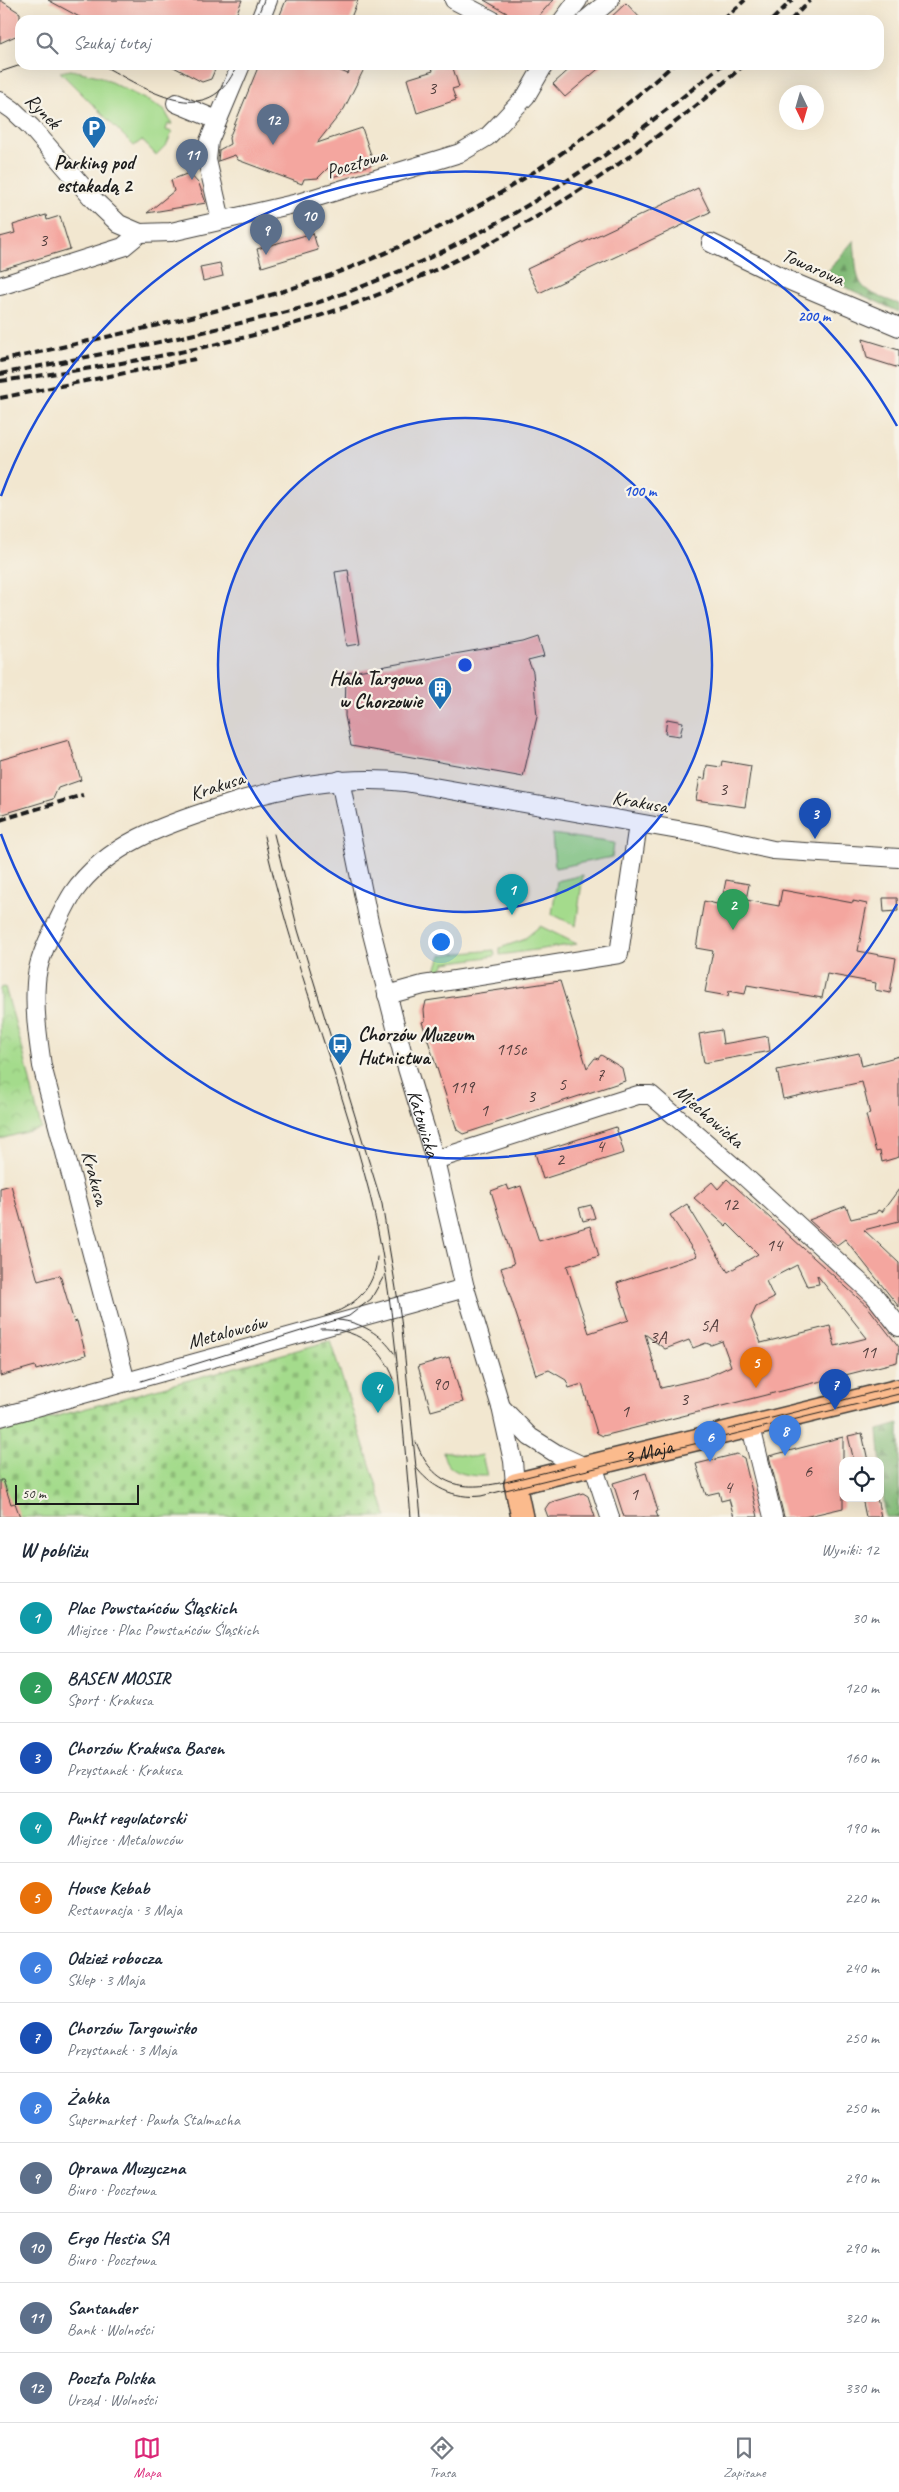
<!DOCTYPE html>
<html lang="pl">
<head>
<meta charset="utf-8">
<style>
  body { margin:0; font-family:Caveat,sans-serif; background:#f6f6f7; color:#1f2937 }
  .controls { position:absolute; right:15px; bottom:15px; display:grid; overflow:hidden; border-radius:10px; box-shadow:0 5px 20px #0002 }
  .controls button { width:45px; height:45px; display:grid; place-items:center; padding:0; border:0; border-bottom:1px solid #e0e1e3; background:#fff; color:#1f2937; font:25px sans-serif }
  .compass { position:absolute; left:779px; top:85px; width:45px; height:45px; border-radius:50%; background:#fff; box-shadow:0 5px 20px #0002; rotate:175deg }
  .scale { position:absolute; left:15px; bottom:12px; width:124px; box-sizing:border-box; padding-left:5px; border:2px solid #1c1c1c; border-top:0; font-size:14px; line-height:18px; white-space:nowrap; color:#1c1c1c; -webkit-text-stroke:4px #f7f3e8; paint-order:stroke }
  .you { position:absolute; left:440px; top:941px; width:18px; height:18px; margin:-12px; border:4px solid #fff; border-radius:50%; background:#1a73e8; box-shadow:0 0 0 8px #1a73e833 }
  .badge { display:grid; place-items:center; width:32px; height:32px; border-radius:50%; background:#db2777; color:#fff; font-size:16px; font-weight:700 }
  .pin { position:absolute; translate:-50% -41px; filter:drop-shadow(0 1px 2px #0008) }
  .pin::after { content:''; position:absolute; top:26px; width:18px; height:15px; background:inherit; clip-path:polygon(0 0,100% 0,50% 100%) }
  .list { margin:0; padding:0; list-style:none }
  h2 { display:flex; justify-content:space-between; align-items:center; height:65px; margin:0; padding:0 20px; font-size:21px }
  h2 small { font-size:16px; font-weight:400; color:#747a83 }
  .list li { display:grid; grid-template-columns:32px 1fr auto; gap:15px; align-items:center; box-sizing:border-box; height:70px; padding:0 20px; border-top:1px solid #e0e1e3 }
  .list b { display:block; font-size:19px; white-space:nowrap }
  .list p { margin:0; font-size:16px; white-space:nowrap; color:#747a83 }
  .list em { font-size:16px; font-style:normal; color:#747a83 }
  .icon { flex:none; width:28px; height:28px; fill:none; stroke:currentColor; stroke-width:2; stroke-linecap:round; stroke-linejoin:round }
  .map { position:relative; flex:none; width:899px; height:1517px; overflow:hidden }
  .search { position:absolute; background:#fff; box-shadow:0 5px 20px #0002; left:15px; right:15px; top:15px; height:55px; display:flex; align-items:center; gap:12px; box-sizing:border-box; padding:0 18px; border-radius:15px; color:#747a83; font-size:19px }
  .sheet { height:905px; background:#fff }
  nav { display:flex; justify-content:space-around; align-items:center; box-sizing:border-box; height:70px; border-top:1px solid #e0e1e3; background:#fff; font-size:14px; color:#747a83 }
  nav a { display:grid; justify-items:center; gap:2px }
  nav .on { color:#db2777 }
  .map>svg:first-child { display:block }
</style>
</head>
<body>
<div class="map">
<svg width="899" height="1517" viewBox="0 0 899 1517">
  <defs>
    <pattern id="forest-firs" width="22" height="20" patternUnits="userSpaceOnUse" patternTransform="scale(1.25)"><rect width="22" height="20" fill="#83bb78"/><path d="M5 1l3.5 6h-7zM16 11l3.5 6h-7z" fill="#6a9762"/></pattern>
    <pattern id="cemetery-stones" width="16" height="16" patternUnits="userSpaceOnUse" patternTransform="scale(1.25)"><rect width="16" height="16" fill="#a4db8c"/><path d="M2 7V4a2 2 0 0 1 4 0v3zM10 15v-3a2 2 0 0 1 4 0v3z" fill="#8dbb78"/></pattern>
    <pattern id="park-crowns" width="20" height="18" patternUnits="userSpaceOnUse" patternTransform="scale(1.25)"><rect width="20" height="18" fill="#a4db8c"/><path d="M2 6a3 3 0 1 1 6 0M12 15a3 3 0 1 1 6 0" fill="none" stroke="#8dbb78"/></pattern>
  </defs>
  <rect width="100%" height="100%" fill="#f7f3e8"/>
  <filter id="ink" filterUnits="userSpaceOnUse"><feTurbulence type="fractalNoise" baseFrequency=".02" numOctaves="2"/><feDisplacementMap in="SourceGraphic" scale="10" xChannelSelector="R" yChannelSelector="G"/><feConvolveMatrix kernelMatrix="1 2 1 2 8 2 1 2 1" color-interpolation-filters="sRGB"/></filter>
  <filter id="wash" filterUnits="userSpaceOnUse"><feTurbulence type="fractalNoise" baseFrequency=".0096" numOctaves="4" result="noise"/><feDisplacementMap in="SourceGraphic" scale="20" xChannelSelector="R" yChannelSelector="G"/><feGaussianBlur stdDeviation="1.12" result="paint"/><feColorMatrix in="noise" values="0 0 0 0 0 0 0 0 0 0 0 0 0 0 0 0 0 1.4 0 .05"/><feComposite in="paint" operator="in"/></filter>
  <g filter="url(#wash)">
    <rect width="100%" height="100%" fill="#f2e7d0"/>
    <path fill="#a4db8c" stroke="#607c54" d="M71,70l28,6 65,33 8,15h-4l-2,6 6,2 -5,12 -11,11 -14,-15 -8,6 -74,-74z
      M552,834l62,9 -2,14 -57,11z
      M583,875l-7,51 -24,-12 5,-33z
      M540,926l37,18 -77,11v-7l23,-8z
      M494,950l1,6 -50,7 -7,14h-4l7,-22z
      M443,1451l30,6 9,-2 5,21c-19,0 -42,-2 -44,-25z"/>
    <path fill="url(#forest-firs)" stroke="#506c4a" d="M854,240c4,46 -1,48 45,64v8l-76,-35z
      M899,1424v93h-14l-7,-87z"/>
    <path fill="url(#cemetery-stones)" stroke="#607c54" d="M330,1341l57,176h-387v-85z"/>
    <path fill="url(#park-crowns)" stroke="#607c54" d="M5,987l18,64 18,77 -41,11v-151z"/>
    <g id="blocks">
      <path fill="#f4a69f" fill-rule="evenodd" d="M0,0l20,13v21l-20,9z
        M48,0h194l-8,20h-149z
        M286,0h72l-8,20h-72z
        M484,0h69l-18,20h-16z
        M626,3l16,17h-34z
        M170,65h47l-6,14 -9,3z
        M259,65h67l22,9 4,-9h14l-22,44 -27,34 45,-15 12,36 -42,13 -2,-11 -12,12 -14,1 -2,5 -64,-24 -3,-5 -17,6 1,-11 11,-6 -1,-6z
        M439,65h13l7,22 -7,2 4,11 -39,13 -10,-34 26,-8 -1,-3z
        M571,65h32l-38,32 -12,-13 20,-18z
        M189,173l10,11 7,19 -59,10 27,-22 -3,-11z
        M698,188l12,24 -171,81 -12,-24z
        M46,215l1,5 13,-4 10,33 -70,21v-33l15,-4 -2,-8z
        M313,233l5,17 -56,17 -5,-18z
        M220,263l3,13 -20,5 -3,-14z
        M863,339l36,11v18l-32,-10z
        M348,570l12,74 -13,2 -12,-74z
        M538,637l6,19 -16,4 5,12 4,45 -14,60 -172,-31 -6,-30 1,-43 177,-31z
        M667,719l16,3 -3,14 -15,-2z
        M69,740l12,40 -23,8 -5,11 -53,16v-55z
        M722,761l29,5 -6,41 -49,-7 4,-22 5,1 2,-14 14,2z
        M726,880l23,4 -3,16 33,6 3,-16 71,13v-2l14,3 -9,47 38,7 -6,35 -15,-3 1,-7 -49,-9 -5,24 -75,-13 -2,9 -16,-3 -1,5 -23,-4 8,-41 -17,-3 8,-47 17,4z
        M883,898h14l1,13 -14,1z
        M560,981l27,87 8,-10 3,1 3,-4 21,13 3,13 -162,53 -6,-4 -35,-108 3,-1 -1,-11 2,-9z
        M721,1030l2,14 45,-8 2,15 -66,12 -5,-29z
        M859,1053l3,13 37,-10v101l-17,5 -2,-11 -4,1 -10,-37 4,-1 -8,-32 -79,17 -6,-29z
        M616,1127l8,26 -81,26 -8,-26z
        M727,1179l141,128 31,40 -2,15 -294,74 -6,-3 -15,-49 -13,4 -3,-8 -17,-10 -13,5 -35,-107 13,-4 -23,-73 16,-6 2,5 12,-4 18,55 51,-15 9,30 -32,10 22,67 40,-13 -12,-37 80,-27 -27,-41 17,-11 41,68 30,-18 -30,-30 -2,2 -32,-28 18,-16 6,7zM797,1265l10,21 12,-2 -2,-9 50,63 -32,8 -5,-20 -69,17 -10,-25 5,-11 18,-9 -8,-17zM645,1334l20,15 24,-9 4,8 13,-5 5,2 11,-4 9,25 -24,11 -46,11z
        M11,1185l27,96 22,-6 14,47 3,-1 9,34 -50,15 -1,-4 -35,10v-188z
        M899,1189v32l-35,9 35,33v44l-54,-68 -8,6 -28,-25 37,-14 5,13 25,-6 2,-3 4,2z
        M591,1205l4,13 -12,3 -4,-13z
        M449,1357l14,45 -32,9 -13,-45z
        M862,1433l6,28h-14l-6,-25z
        M843,1437v71l-39,9h-20l-15,-61z
        M737,1454l7,4 14,59h-24l-5,-18 -8,2 -2,-9 -13,3 -10,-31z
        M646,1473l12,38 -2,1 2,5h-34l-11,-34z
        M0,1480h3l8,24 4,-1 5,14h-20z
        M583,1493l5,3 7,21h-47l-3,-8 4,-6z
        M862,1498h15l4,19h-15z"/>
    </g>
  </g>
  <g filter="url(#ink)">
    <use href="#blocks" fill-opacity="0" stroke="#3c3a37" stroke-width="1"/>
    <g fill="none" stroke-linecap="round" stroke-linejoin="round">
      <defs>
        <g id="minor">
          <path d="M454,0l38,20"/>
          <path d="M260,20l8,-20"/>
          <path d="M563,20l15,-20"/>
          <path d="M586,20l24,-20"/>
          <path d="M0,101l13,9 18,17 63,73 25,24 21,9 31,-1 127,-29 162,-50 27,-16 10,-10 29,-31 18,-31"/>
          <path d="M176,103l41,17"/>
          <path d="M221,220l-14,-60 2,-19 32,-76"/>
          <path d="M711,243l79,38 109,46"/>
          <path d="M0,286l123,-39 17,-14"/>
          <path id="s1" d="M340,780l29,142 34,133 32,105 30,128 36,119 12,54 2,23"/>
          <path d="M387,995l36,-10 196,-31 19,-130"/>
          <path d="M435,1160l203,-65h13l90,78 133,122 25,32"/>
          <path d="M126,1382l-84,-316c-4,-28 -8,-55 -6,-83 1,-20 11,-42 21,-60 5,-10 10,-21 16,-30 34,-49 93,-69 147,-86 60,-20 122,-32 185,-25l296,52 72,16 126,8"/>
          <path d="M501,1407l29,30 27,17 28,13"/>
          <path d="M0,1417l465,-129"/>
          <path d="M751,1427l22,90"/>
          <path d="M593,1465l17,52"/>
        </g>
        <g id="major">
          <path id="s2" d="M522,1517l-7,-33 384,-94"/>
        </g>
      </defs>
      <use href="#minor" stroke="#3c3a37" stroke-width="20"/>
      <use href="#major" stroke="#3c3a37" stroke-width="24"/>
      <use href="#minor" stroke="#fff" stroke-width="18"/>
      <use href="#major" stroke="#fbbb8d" stroke-width="21"/>
      <path stroke="#1c1c1c" stroke-width="1" d="M256,20l8,-20
        M102,65c43,23 107,69 135,0
        M0,72l21,-7
        M274,834l24,96 84,274 19,115 20,198
        M264,836c26,121 74,235 105,355 26,103 32,220 42,326
        M325,1316c29,-9 50,-27 52,-59
        M338,1320c23,2 43,14 56,33
        M320,1329c35,-2 62,17 74,50
        M141,1381l208,-65 22,-17 13,-23
        M728,1429l171,-43
        M416,1442c20,53 56,48 102,37 19,-5 38,-9 57,-14
        M415,1466c15,21 39,33 66,30l418,-102"/>
      <path stroke="#1c1c1c" stroke-width="4" stroke-dasharray="8 4" stroke-linecap="butt" d="M723,20l22,-20
        M772,20l20,-20
        M791,20l19,-20
        M0,361c103,-24 208,-44 308,-78 136,-46 258,-123 365,-218
        M0,374c76,-15 152,-29 228,-48 24,-6 49,-11 73,-18 163,-52 291,-135 421,-243
        M0,381c121,-16 244,-36 359,-79 143,-54 271,-136 385,-237
        M0,398l195,-39
        M0,820l83,-25"/>
    </g>
  </g>
  <circle cx="465" cy="665" r="247" fill="#1d4ed8" fill-opacity=".12"/>
  <g fill="none" stroke="#1d4ed8" stroke-width="2.5">
    <circle cx="465" cy="665" r="247"/>
    <path d="M897 904A494 494 0 0 1 1 834M1 496A494 494 0 0 1 897 426"/>
  </g>
  <defs>
    <symbol id="parking-pin" viewBox="-11 -11 22 30"><path d="M0 17L-7.5 6A9.5 9.5 0 1 1 7.5 6Z" fill="#1f6fb2" stroke="#f7f3e8"/><path d="M-3.5-5.5H1a3.5 3.5 0 0 1 0 7H-1V5.5H-3.5ZM-1-3.4V-.6H.8a1.4 1.4 0 0 0 0-2.8Z" fill="#fff"/></symbol>
    <symbol id="building-pin" viewBox="-11 -11 22 30"><path d="M0 17L-7.5 6A9.5 9.5 0 1 1 7.5 6Z" fill="#1f6fb2" stroke="#f7f3e8"/><path d="M-4-6H4V6H1V3H-1V6H-4ZM-2.5-4.3h1.7v1.8h-1.7ZM.8-4.3h1.7v1.8H.8ZM-2.5-1h1.7V.8h-1.7ZM.8-1h1.7V.8H.8Z" fill="#fff"/></symbol>
    <symbol id="bus-pin" viewBox="-11 -11 22 30"><path d="M0 17L-7.5 6A9.5 9.5 0 1 1 7.5 6Z" fill="#1f6fb2" stroke="#f7f3e8"/><path d="M-5-6H5V4H4V6H2V4H-2V6H-4V4H-5ZM-3.5-4V0h7V-4ZM-3.5 1.2v1.5H-2V1.2ZM2 1.2v1.5H3.5V1.2Z" fill="#fff"/></symbol>
  </defs>
  <g fill-rule="evenodd">
    <use href="#parking-pin" x="80" y="114" width="28" height="38"/>
    <use href="#building-pin" x="426" y="675" width="28" height="38"/>
    <use href="#bus-pin" x="326" y="1031" width="28" height="38"/>
  </g>
  <g text-anchor="middle" dominant-baseline="central" stroke-width="4.5" stroke-linejoin="round" paint-order="stroke">
    <g font-size="18" fill="#523e3d">
      <text x="432" y="88">3</text>
      <text x="43" y="240">3</text>
      <text x="723" y="789">3</text>
      <text x="511" y="1049">115c</text>
      <text x="600" y="1075">7</text>
      <text x="562" y="1084">5</text>
      <text x="462" y="1087">119</text>
      <text x="531" y="1096">3</text>
      <text x="484" y="1110">1</text>
      <text x="600" y="1146">4</text>
      <text x="560" y="1159">2</text>
      <text x="730" y="1204">12</text>
      <text x="774" y="1245">14</text>
      <text x="709" y="1325">5A</text>
      <text x="658" y="1337">3A</text>
      <text x="868" y="1352">11</text>
      <text x="440" y="1384">90</text>
      <text x="684" y="1399">3</text>
      <text x="625" y="1411">1</text>
      <text x="808" y="1471">6</text>
      <text x="728" y="1487">4</text>
      <text x="634" y="1494">1</text>
    </g>
    <g font-size="20" fill="#1c1c1c" stroke="#f7f3e8">
      <text transform="translate(43 111) rotate(45)">Rynek</text>
      <text transform="translate(356 163) rotate(-17)">Pocztowa</text>
      <text transform="translate(813 267) rotate(24)">Towarowa</text>
      <text transform="translate(217 786) rotate(-18)">Krakusa</text>
      <text transform="translate(640 802) rotate(10)">Krakusa</text>
      <text transform="translate(709 1116) rotate(41)">Miechowicka</text>
      <text stroke="none"><textPath href="#s1" startOffset="354">Katowicka</textPath></text>
      <text transform="translate(95 1178) rotate(75)">Krakusa</text>
      <text transform="translate(227 1332) rotate(-15)">Metalowców</text>
      <text stroke="none"><textPath href="#s2" startOffset="171">3 Maja</textPath></text>
    </g>
    <g font-size="20" font-weight="bold" fill="#1c1c1c" stroke="#f7f3e8">
      <text x="94" y="162">Parking pod<tspan x="94" dy="23">estakadą 2</tspan></text>
      <text x="422" y="678" text-anchor="end">Hala Targowa<tspan x="422" dy="23">w Chorzowie</tspan></text>
      <text x="358" y="1034" text-anchor="start">Chorzów Muzeum<tspan x="358" dy="23">Hutnictwa</tspan></text>
    </g>
  </g>
  <circle cx="465" cy="665" r="8" fill="#1d4ed8" stroke="#f7f3e8" stroke-width="2.5"/>
  <g font-size="15" text-anchor="middle" font-weight="bold" fill="#1d4ed8" stroke="#f7f3e8" stroke-width="4.5" stroke-linejoin="round" paint-order="stroke">
    <text x="814" y="321">200 m</text>
    <text x="640" y="496">100 m</text>
  </g>
</svg>
<div class="controls">
<button><svg class="icon" aria-label="locate" viewBox="0 0 24 24"><circle cx="12" cy="12" r="6"/><path d="M12 2v4M12 18v4M2 12h4M18 12h4"/></svg></button>
</div>
<svg class="compass" viewBox="-18 -18 36 36"><path d="M0-13l5 13h-10z" fill="#e53935"/><path d="M0 13l5-13h-10z" fill="#747a83"/></svg>
<div class="scale">50 m</div>
<div class="you"></div>
<div class="pin badge" style="left:512px;top:915px;background:#0f9aa8">1</div>
<div class="pin badge" style="left:733px;top:930px;background:#2e9e5b">2</div>
<div class="pin badge" style="left:815px;top:839px;background:#1a4fb4">3</div>
<div class="pin badge" style="left:378px;top:1413px;background:#0f9aa8">4</div>
<div class="pin badge" style="left:756px;top:1388px;background:#e8710a">5</div>
<div class="pin badge" style="left:710px;top:1462px;background:#3f7fe0">6</div>
<div class="pin badge" style="left:835px;top:1410px;background:#1a4fb4">7</div>
<div class="pin badge" style="left:785px;top:1456px;background:#3f7fe0">8</div>
<div class="pin badge" style="left:266px;top:255px;background:#5c6f8a">9</div>
<div class="pin badge" style="left:309px;top:241px;background:#5c6f8a">10</div>
<div class="pin badge" style="left:192px;top:180px;background:#5c6f8a">11</div>
<div class="pin badge" style="left:273px;top:145px;background:#5c6f8a">12</div>
<div class="search"><svg class="icon" aria-label="search" viewBox="0 0 24 24"><circle cx="10" cy="10" r="6"/><path d="M15 15l6 6"/></svg>Szukaj tutaj</div>
</div>
<section class="sheet">
<h2>W pobliżu<small>Wyniki: 12</small></h2>
<ul class="list">
<li><span class="badge" style="background:#0f9aa8">1</span><div><b>Plac Powstańców Śląskich</b><p>Miejsce · Plac Powstańców Śląskich</p></div><em>30 m</em></li>
<li><span class="badge" style="background:#2e9e5b">2</span><div><b>BASEN MOSIR</b><p>Sport · Krakusa</p></div><em>120 m</em></li>
<li><span class="badge" style="background:#1a4fb4">3</span><div><b>Chorzów Krakusa Basen</b><p>Przystanek · Krakusa</p></div><em>160 m</em></li>
<li><span class="badge" style="background:#0f9aa8">4</span><div><b>Punkt regulatorski</b><p>Miejsce · Metalowców</p></div><em>190 m</em></li>
<li><span class="badge" style="background:#e8710a">5</span><div><b>House Kebab</b><p>Restauracja · 3 Maja</p></div><em>220 m</em></li>
<li><span class="badge" style="background:#3f7fe0">6</span><div><b>Odzież robocza</b><p>Sklep · 3 Maja</p></div><em>240 m</em></li>
<li><span class="badge" style="background:#1a4fb4">7</span><div><b>Chorzów Targowisko</b><p>Przystanek · 3 Maja</p></div><em>250 m</em></li>
<li><span class="badge" style="background:#3f7fe0">8</span><div><b>Żabka</b><p>Supermarket · Pawła Stalmacha</p></div><em>250 m</em></li>
<li><span class="badge" style="background:#5c6f8a">9</span><div><b>Oprawa Muzyczna</b><p>Biuro · Pocztowa</p></div><em>290 m</em></li>
<li><span class="badge" style="background:#5c6f8a">10</span><div><b>Ergo Hestia SA</b><p>Biuro · Pocztowa</p></div><em>290 m</em></li>
<li><span class="badge" style="background:#5c6f8a">11</span><div><b>Santander</b><p>Bank · Wolności</p></div><em>320 m</em></li>
<li><span class="badge" style="background:#5c6f8a">12</span><div><b>Poczta Polska</b><p>Urząd · Wolności</p></div><em>330 m</em></li>
</ul>
</section>
<nav>
<a class="on"><svg class="icon" aria-label="map" viewBox="0 0 24 24"><path d="M3 6l6-2 6 2 6-2v14l-6 2-6-2-6 2zM9 4v14M15 6v14"/></svg>Mapa</a>
<a><svg class="icon" aria-label="directions" viewBox="0 0 24 24"><path d="M12 3l9 9-9 9-9-9zM9 14v-3h6M13 9l2 2-2 2"/></svg>Trasa</a>
<a><svg class="icon" aria-label="saved" viewBox="0 0 24 24"><path d="M7 4h10v16l-5-4-5 4z"/></svg>Zapisane</a>
</nav>
</body>
</html>
